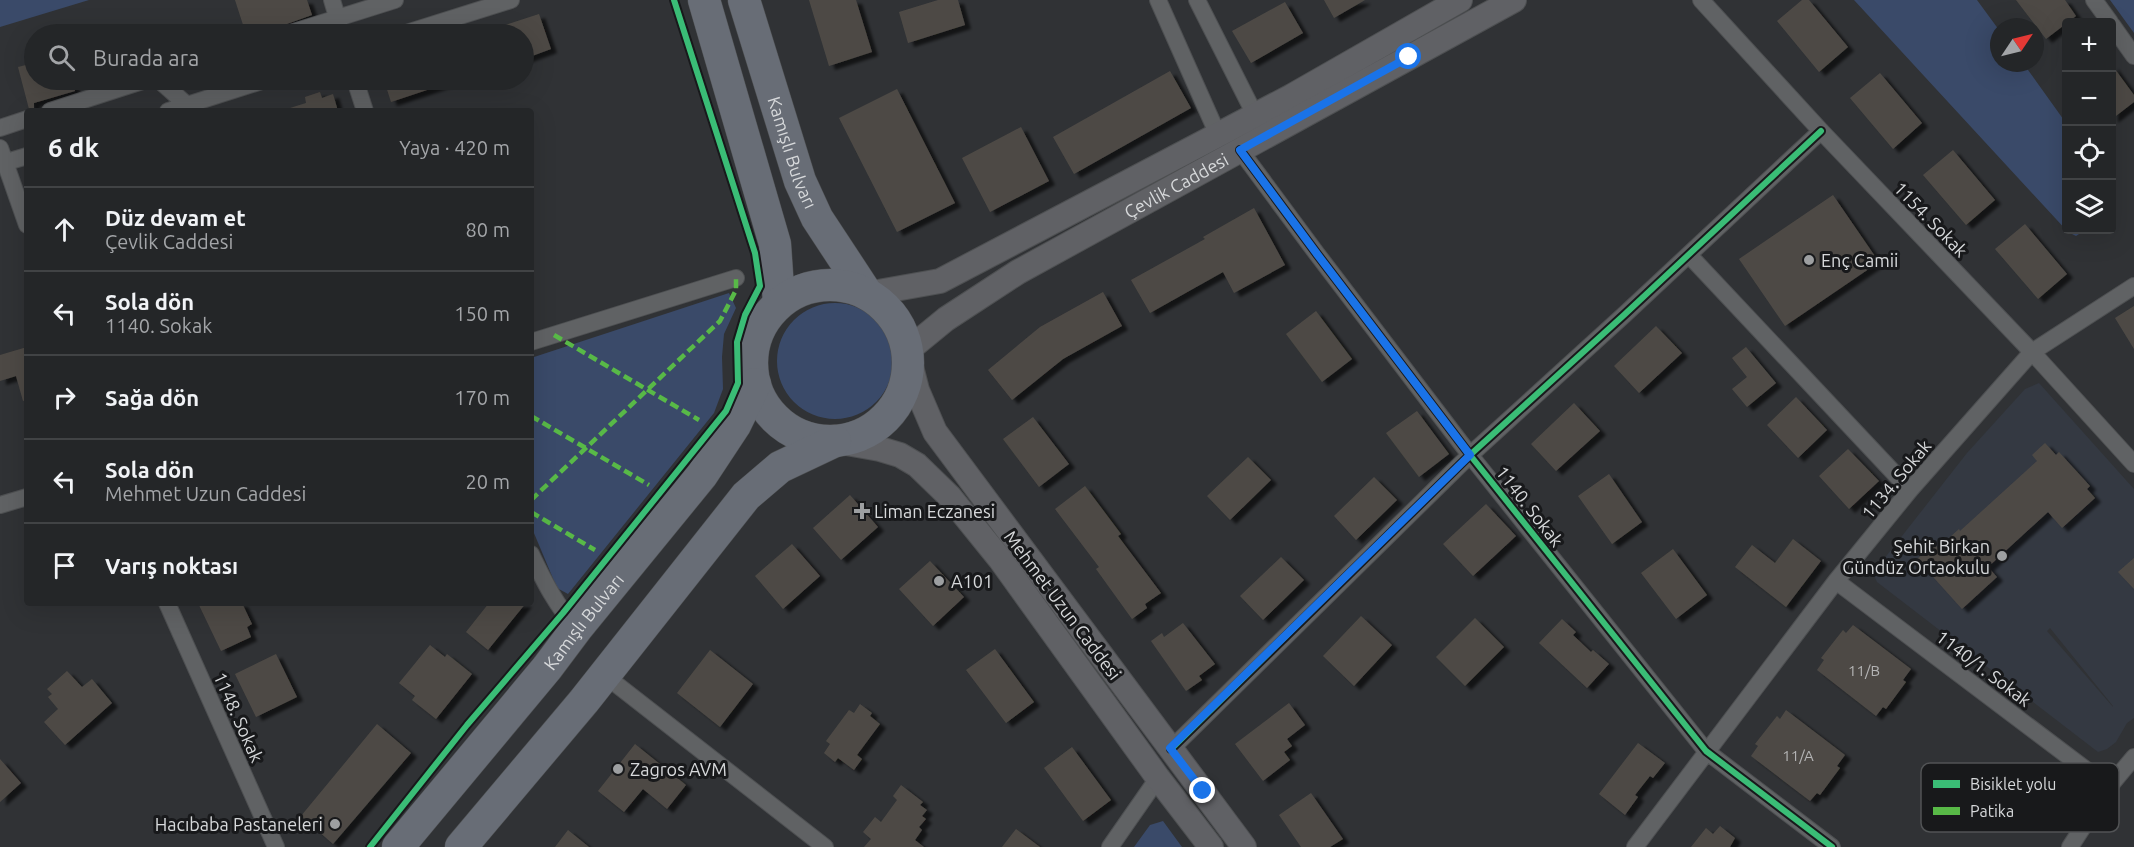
<!DOCTYPE html>
<html lang="tr">
<head>
<meta charset="utf-8">
<style>
  body { margin:0; font-family:Ubuntu,sans-serif; background:#303234; color:#f1f3f6 }
  .controls { position:absolute; right:18px; top:18px; display:grid; overflow:hidden; border-radius:6px; box-shadow:0 6px 24px #0002 }
  .controls button { width:54px; height:54px; display:grid; place-items:center; padding:0; border:0; border-bottom:2px solid #414345; background:#242628; color:#f1f3f6; font:30px sans-serif }
  .compass { position:absolute; left:1990px; top:18px; width:54px; height:54px; border-radius:50%; background:#242628; box-shadow:0 6px 24px #0002; rotate:55deg }
  .stop { position:absolute; width:18px; height:18px; margin:-14px; border:4px solid #1a73e8; border-radius:50%; background:#fff }
  .stop.end { background:#1a73e8; border-color:#fff; box-shadow:0 2px 6px #0008 }
  .list { margin:0; padding:0; list-style:none }
  h2 { display:flex; justify-content:space-between; align-items:center; height:78px; margin:0; padding:0 24px; font-size:26px }
  h2 small { font-size:20px; font-weight:400; color:#a3a5a8 }
  .list li { display:grid; grid-template-columns:39px 1fr auto; gap:18px; align-items:center; box-sizing:border-box; height:84px; padding:0 24px; border-top:2px solid #414345 }
  .list b { display:block; font-size:22px; white-space:nowrap }
  .list p { margin:0; font-size:20px; white-space:nowrap; color:#a3a5a8 }
  .list em { font-size:20px; font-style:normal; color:#a3a5a8 }
  .icon { flex:none; width:33px; height:33px; fill:none; stroke:currentColor; stroke-width:2; stroke-linecap:round; stroke-linejoin:round }
  .map { position:relative; flex:none; width:2134px; height:847px; overflow:hidden }
  .search { position:absolute; background:#242628; box-shadow:0 6px 24px #0002; left:24px; top:24px; width:510px; height:66px; display:flex; align-items:center; gap:15px; box-sizing:border-box; padding:0 21px; border-radius:33px; color:#a3a5a8; font-size:22px }
  .panel { position:absolute; background:#242628; box-shadow:0 6px 24px #0002; left:24px; top:108px; width:510px; height:498px; border-radius:6px }
  .map>svg:first-child { display:block }
</style>
</head>
<body>
<div class="map">
<svg width="2134" height="847" viewBox="0 0 2134 847">
  <defs>
    <filter id="shadow"><feDropShadow dx="6" dy="4" stdDeviation="1.5" flood-color="#0009"/></filter>
  </defs>
  <rect width="100%" height="100%" fill="#303235"/>
  <path fill="#343942" fill-rule="evenodd" d="M2039,383l95,106v229l-7,5 -11,19 -9,7 -9,3 -221,-170 -4,-9 94,-120 58,-64zM2050,628l63,78v1l-66,-76z"/>
  <path fill="#3a4a69" d="M0,0h89l-89,27z
    M1854,0h123l22,30v33h24l43,60v107h19l-9,6 -8,-4z
    M2110,0h24v33z
    M729,293l7,15 -12,26 -2,23 1,32 -9,24 -146,181 -11,-6 -26,-62v-168z
    M777 361a58 58 0 1 1 116 0a58 58 0 1 1-116 0Z
    M1163,821l19,26h-48l16,-22z"/>
  <path fill="#4e4a45" filter="url(#shadow)" d="M235,0h72l5,15 -53,19h-13z
    M809,0h47l16,52 -43,14z
    M938,0h20l7,25 -57,18 -9,-31z
    M1324,0h41l-31,18z
    M1802,0h7l39,47 -29,25 -42,-51z
    M2016,0h49l11,16 -30,23z
    M1285,2l18,31 -52,30 -19,-32z
    M539,14l12,35 -27,10v-25h-39l-1,-2z
    M34,63v17h38l3,11 -41,12v8l-5,-2 -11,-42z
    M2112,65l22,30v7l-22,17z
    M1170,71l21,37 -117,66 -21,-37z
    M1880,73l42,50 -29,26 -43,-51z
    M384,80h67v2l-60,20z
    M897,89l58,114 -58,29 -58,-114z
    M320,92l2,6 11,-4 5,17h-48v-3l16,-5 -1,-6z
    M1021,127l28,54 -59,31 -28,-54z
    M1953,150l42,50 -29,25 -43,-50z
    M1833,195l46,67 -94,64 -46,-67z
    M1254,208l31,57 -51,28 -11,-21 -73,41 -19,-33 74,-41 -2,-2z
    M2025,224l42,50 -29,25 -43,-50z
    M1103,292l19,34 -59,33 -51,41 -24,-30 52,-43z
    M2134,306v43l-19,-31z
    M1316,311l36,48 -30,23 -36,-48z
    M1656,326l26,27 -43,40 -25,-27z
    M27,347v53l-4,1 -7,-25 -16,5v-26z
    M1746,347l30,36 -29,24 -15,-18 15,-12 -15,-19z
    M1796,397l31,33 -29,28 -31,-33z
    M1574,403l26,28 -44,40 -25,-27z
    M1417,411l32,43 -30,23 -33,-44z
    M1033,417l36,47 -30,23 -36,-48z
    M2045,443l11,12 3,-3 31,34 -3,3 8,9 -33,30 -14,-16 -60,55 9,10 -35,32 -45,-50 17,-15 4,4 21,-19 1,2 77,-70 -5,-6z
    M1848,449l31,32 -30,28 -30,-33z
    M1248,457l23,23 -41,40 -23,-24z
    M1609,474l33,48 -30,22 -34,-48z
    M1374,477l23,23 -41,40 -22,-24z
    M1085,486l36,48 -3,2 43,57 -16,11 2,4 -15,11 -36,-50 3,-2 -44,-58z
    M850,495l28,32 -37,33 -28,-32z
    M1486,504l30,32 -43,40 -30,-32z
    M1793,539l28,22 -35,46 -51,-40 17,-22 23,18z
    M792,544l28,32 -37,33 -28,-33z
    M1673,549l34,46 -31,24 -35,-46z
    M1281,557l23,23 -41,40 -23,-24z
    M2134,558v31l-16,-17z
    M930,561l34,36 -31,29 -34,-37z
    M198,603h44l10,21 -5,3 4,10 -30,14z
    M489,603h37l-38,47 -22,-18z
    M1361,616l31,29 -38,41 -31,-30z
    M1475,618l29,29 -39,39 -29,-29z
    M1562,619l14,13 -3,3 18,17 2,-2 16,14 -22,24 -48,-45z
    M1183,623l32,41 -16,12 3,4 -16,11 -35,-50 11,-8 2,4z
    M1853,625l58,44 -8,11 3,2 -20,27 -3,-2 -7,9 -59,-46 7,-10 -3,-2 22,-28 3,3z
    M430,645l15,12 2,-3 25,20 -36,45 -24,-19 3,-4 -16,-13z
    M995,649l39,53 -28,21 -40,-53z
    M710,650l43,34 -33,43 -43,-34z
    M276,654l21,43 -41,20 -21,-43z
    M67,671l15,16 10,-8 20,24 -47,42 -21,-23 14,-13 -10,-12 4,-3 -5,-5z
    M1289,703l16,22 -18,14 5,7 -8,6 6,8 -27,21 -28,-37z
    M860,704l12,9 -2,3 10,8 -23,31 5,4 -8,11 -16,-12 -3,4 -11,-9 6,-9 -4,-3 23,-31 5,3z
    M1786,710l59,45 -8,11 3,2 -20,27 -3,-2 -7,8 -59,-45 7,-10 -3,-2 22,-28 3,3z
    M377,724l34,29 -78,91 -32,-28z
    M1638,743l27,20 -12,15 -3,-2 -15,19 3,2 -13,18 -26,-21z
    M635,744l51,41 -19,24 -24,-20 -19,23 -26,-21z
    M1072,747l39,53 -28,21 -39,-53z
    M0,759l21,24 -21,19z
    M901,785l22,17 -3,3 7,5 -5,6 4,3 -7,8 3,3 -7,10 9,7h-60l7,-8 -8,-7 12,-15 6,5 16,-22 -4,-4z
    M1311,793l32,46 -13,8h-29l-22,-32z
    M1720,826l15,12 -5,9h-39l15,-19 7,6z
    M1016,829l24,18h-38z
    M568,830l21,17h-34z"/>
  <g fill="none" stroke-linecap="round" stroke-linejoin="round">
    <defs>
      <path id="street" d="M332,0l10,34
        M1158,0l60,135
        M1197,0l58,115
        M1701,0l120,131 211,221 102,112
        M2094,0l16,22
        M2112,25l22,31
        M287,34l108,-34
        M403,34l108,-34
        M159,80l28,25
        M355,80l10,31
        M50,111l96,-31
        M168,111l97,-31
        M0,128l27,-9
        M0,148l27,77
        M1240,150l77,104 153,201 236,296 126,96
        M0,164l27,-8
        M1689,255l221,235
        M531,342l205,-64
        M0,505l27,-8
        M531,554c13,27 25,52 46,74
        M1836,581l273,206
        M167,603l109,244
        M603,677l13,7 209,163
        M1171,749l299,-294 154,-140 197,-184
        M1110,847l48,-69
        M1635,847l201,-266 74,-91 122,-138 102,-66
        M2070,847l39,-60 25,-30"/>
      <g id="secondary">
        <path d="M867,294l73,-13 352,-185 168,-96"/>
        <path d="M835,441l45,8 20,6 17,10 32,31 51,63 158,219 53,69"/>
        <path id="s1" d="M1244,847l-309,-415 -18,-42 -10,-39 39,-32 72,-47 496,-272"/>
      </g>
      <g id="highway">
        <path d="M704,0l71,244 4,59"/>
        <path id="s2" d="M744,0l56,181 17,37 50,76"/>
        <circle cx="830" cy="363" r="78"/>
        <path id="s3" d="M398,847l149,-179 30,-40 125,-153 33,-50 20,-41"/>
        <path d="M461,847l123,-146 162,-205 34,-29 55,-26"/>
      </g>
    </defs>
    <use href="#street" stroke="#4e5052" stroke-width="18"/>
    <use href="#secondary" stroke="#4e5052" stroke-width="26"/>
    <use href="#highway" stroke="#4e5052" stroke-width="33"/>
    <use href="#street" stroke="#606264" stroke-width="16"/>
    <use href="#secondary" stroke="#606165" stroke-width="24"/>
    <use href="#highway" stroke="#686d76" stroke-width="32"/>
    <path stroke="#58b947" stroke-width="4.5" stroke-dasharray="9 4.5" stroke-linecap="butt" d="M554,335l145,85
      M531,416l118,69
      M531,500l189,-179 16,-31v-12
      M531,512l64,38"/>
    <defs>
      <path id="cycleway" d="M1240,150l77,104 153,201 236,296 126,96
        M1171,749l299,-294 154,-140 197,-184
        M370,847l97,-122 96,-112 163,-202 12,-28 -1,-41 8,-27 15,-29 -5,-33 -81,-253"/>
    </defs>
    <use href="#cycleway" stroke="#18191b" stroke-width="10"/>
    <use href="#cycleway" stroke="#3abd76" stroke-width="6"/>
  </g>
  <g fill="none" stroke-linecap="round" stroke-linejoin="round">
    <path stroke="#1a73e8" stroke-width="8" d="M1203,791l-33,-43 300,-293 -153,-201 -77,-104 169,-93"/>
  </g>
  <g fill="#9d9fa1" stroke="#18191b" stroke-width="2">
    <circle cx="1809" cy="260" r="6"/>
    <path d="M859 502h6v6h6v6h-6v6h-6v-6h-6v-6h6z"/>
    <circle cx="2002" cy="556" r="6"/>
    <circle cx="939" cy="581" r="6"/>
    <circle cx="618" cy="769" r="6"/>
    <circle cx="335" cy="824" r="6"/>
  </g>
  <g text-anchor="middle" dominant-baseline="central" stroke-width="6" stroke-linejoin="round" paint-order="stroke">
    <g font-size="15" fill="#b5b5b6">
      <text x="1864" y="670">11/B</text>
      <text x="1798" y="755">11/A</text>
    </g>
    <g font-size="18" fill="#d7d9db" stroke="#18191b">
      <text stroke="none"><textPath href="#s2" startOffset="160">Kamışlı Bulvarı</textPath></text>
      <text stroke="none"><textPath href="#s1" startOffset="920">Çevlik Caddesi</textPath></text>
      <text transform="translate(1931 219) rotate(46)">1154. Sokak</text>
      <text transform="translate(1896 479) rotate(-50)">1134. Sokak</text>
      <text transform="translate(1530 506) rotate(52)">1140. Sokak</text>
      <text transform="translate(1063 605) rotate(53)">Mehmet Uzun Caddesi</text>
      <text stroke="none"><textPath href="#s3" startOffset="292">Kamışlı Bulvarı</textPath></text>
      <text transform="translate(1984 668) rotate(37)">1140/1. Sokak</text>
      <text transform="translate(239 717) rotate(66)">1148. Sokak</text>
    </g>
    <g font-size="18" fill="#d7d9db" stroke="#18191b" text-anchor="start">
      <text x="1821" y="260">Enç Camii</text>
      <text x="874" y="511">Liman Eczanesi</text>
      <text x="1990" y="546" text-anchor="end">Şehit Birkan<tspan x="1990" dy="21">Gündüz Ortaokulu</tspan></text>
      <text x="951" y="581">A101</text>
      <text x="630" y="769">Zagros AVM</text>
      <text x="323" y="824" text-anchor="end">Hacıbaba Pastaneleri</text>
    </g>
  </g>
  <rect x="1921" y="763" width="198" height="69" rx="9" fill="#18191b" stroke="#515355" stroke-width="1.5"/>
  <rect x="1933" y="780" width="27" height="8" fill="#3abd76"/>
  <rect x="1933" y="807" width="27" height="8" fill="#58b947"/>
  <g font-size="16" fill="#d7d9db">
    <text x="1970" y="790">Bisiklet yolu</text>
    <text x="1970" y="817">Patika</text>
  </g>
</svg>
<div class="controls">
<button>+</button>
<button>−</button>
<button><svg class="icon" aria-label="locate" viewBox="0 0 24 24"><circle cx="12" cy="12" r="6"/><path d="M12 2v4M12 18v4M2 12h4M18 12h4"/></svg></button>
<button><svg class="icon" aria-label="layers" viewBox="0 0 24 24"><path d="M12 4l9 5-9 5-9-5zM3 14l9 5 9-5"/></svg></button>
</div>
<svg class="compass" viewBox="-18 -18 36 36"><path d="M0-13l5 13h-10z" fill="#e53935"/><path d="M0 13l5-13h-10z" fill="#a3a5a8"/></svg>
<div class="stop" style="left:1409px;top:57px"></div>
<div class="stop end" style="left:1203px;top:791px"></div>
<div class="search"><svg class="icon" aria-label="search" viewBox="0 0 24 24"><circle cx="10" cy="10" r="6"/><path d="M15 15l6 6"/></svg>Burada ara</div>
<section class="panel">
<h2>6 dk<small>Yaya · 420 m</small></h2>
<ul class="list">
<li><svg class="icon" aria-label="ahead" viewBox="0 0 24 24"><path d="M12 20V5M6 11l6-6 6 6"/></svg><div><b>Düz devam et</b><p>Çevlik Caddesi</p></div><em>80 m</em></li>
<li><svg class="icon" aria-label="left" viewBox="0 0 24 24"><path d="M17 20v-9H6M10 6l-5 5 5 5"/></svg><div><b>Sola dön</b><p>1140. Sokak</p></div><em>150 m</em></li>
<li><svg class="icon" aria-label="right" viewBox="0 0 24 24"><path d="M7 20v-9h11M14 6l5 5-5 5"/></svg><div><b>Sağa dön</b></div><em>170 m</em></li>
<li><svg class="icon" aria-label="left" viewBox="0 0 24 24"><path d="M17 20v-9H6M10 6l-5 5 5 5"/></svg><div><b>Sola dön</b><p>Mehmet Uzun Caddesi</p></div><em>20 m</em></li>
<li><svg class="icon" aria-label="arrive" viewBox="0 0 24 24"><path d="M6 21V4h12l-3 4 3 4H6"/></svg><div><b>Varış noktası</b></div></li>
</ul>
</section>
</div>
</body>
</html>
